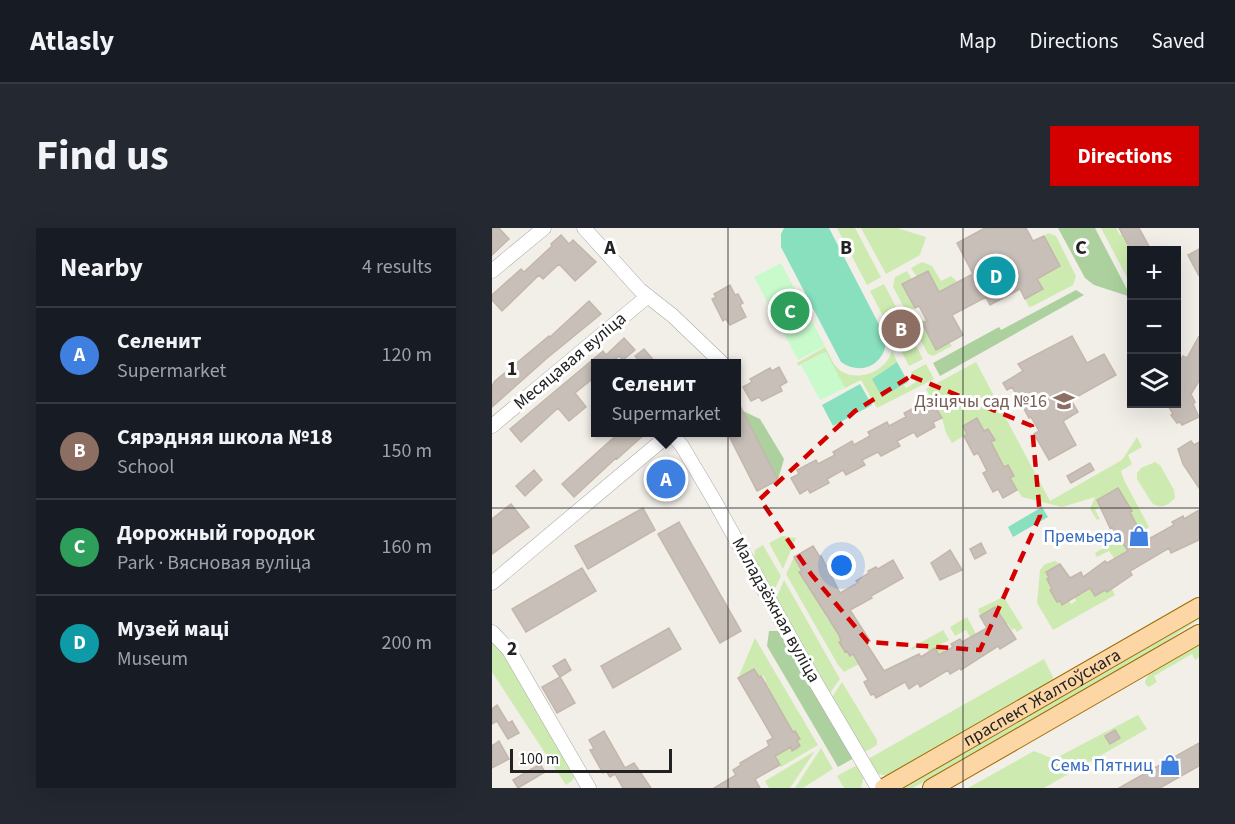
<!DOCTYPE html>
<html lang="en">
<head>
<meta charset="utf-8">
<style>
  body { margin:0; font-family:"Source Sans 3",sans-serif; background:#242831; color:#f1f3f6 }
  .controls { position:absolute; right:18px; top:18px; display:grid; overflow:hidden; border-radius:0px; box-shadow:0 6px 24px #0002 }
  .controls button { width:54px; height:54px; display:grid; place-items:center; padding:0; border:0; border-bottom:2px solid #363941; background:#171b24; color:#f1f3f6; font:30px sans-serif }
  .scale { position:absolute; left:18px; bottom:15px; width:162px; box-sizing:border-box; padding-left:6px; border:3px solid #222; border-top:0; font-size:16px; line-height:21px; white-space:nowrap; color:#222; -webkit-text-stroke:4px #fff; paint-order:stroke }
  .you { position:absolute; left:350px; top:338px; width:21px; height:21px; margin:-15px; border:4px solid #fff; border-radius:50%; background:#1a73e8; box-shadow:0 0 0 9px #1a73e833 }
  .badge { display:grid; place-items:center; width:39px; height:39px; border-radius:50%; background:#d40000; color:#fff; font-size:20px; font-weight:700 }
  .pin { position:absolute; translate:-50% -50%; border:3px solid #fff; box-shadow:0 2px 6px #0006 }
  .popup { position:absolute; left:99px; top:131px; width:150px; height:78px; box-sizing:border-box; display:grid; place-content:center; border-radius:0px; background:#171b24; filter:drop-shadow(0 2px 4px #0005); font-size:20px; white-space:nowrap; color:#9ea1a6 }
  .popup b { font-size:22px; color:#f1f3f6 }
  .popup::after { content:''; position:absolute; left:50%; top:100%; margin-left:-12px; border:12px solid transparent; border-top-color:#171b24 }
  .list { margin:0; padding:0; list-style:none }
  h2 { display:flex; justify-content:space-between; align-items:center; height:78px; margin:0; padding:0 24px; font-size:26px }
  h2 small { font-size:20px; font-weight:400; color:#9ea1a6 }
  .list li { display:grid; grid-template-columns:39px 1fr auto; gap:18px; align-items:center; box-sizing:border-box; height:96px; padding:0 24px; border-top:2px solid #363941 }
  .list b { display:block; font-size:22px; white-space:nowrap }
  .list p { margin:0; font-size:20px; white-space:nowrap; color:#9ea1a6 }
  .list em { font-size:20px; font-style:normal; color:#9ea1a6 }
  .icon { flex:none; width:33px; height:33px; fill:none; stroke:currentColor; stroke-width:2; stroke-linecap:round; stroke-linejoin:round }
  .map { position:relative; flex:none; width:707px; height:560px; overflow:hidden; border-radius:0px }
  header { display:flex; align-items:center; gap:36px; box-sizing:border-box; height:84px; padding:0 30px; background:#171b24; border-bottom:2px solid #363941 }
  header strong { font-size:28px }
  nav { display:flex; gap:33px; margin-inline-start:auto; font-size:21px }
  .intro { display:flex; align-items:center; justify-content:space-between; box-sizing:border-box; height:144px; padding:0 36px }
  h1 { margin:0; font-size:42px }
  .button { padding:15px 27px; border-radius:0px; background:#d40000; color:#fff; font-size:21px; font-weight:700 }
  main { display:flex; gap:36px; padding:0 36px }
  aside { flex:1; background:#171b24; border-radius:0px; box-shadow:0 6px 24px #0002 }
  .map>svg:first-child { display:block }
</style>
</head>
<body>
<header>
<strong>Atlasly</strong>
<nav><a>Map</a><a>Directions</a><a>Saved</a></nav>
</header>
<div class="intro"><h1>Find us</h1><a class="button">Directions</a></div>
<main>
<aside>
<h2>Nearby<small>4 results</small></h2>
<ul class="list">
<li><span class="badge" style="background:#3f7fe0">A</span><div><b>Селенит</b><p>Supermarket</p></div><em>120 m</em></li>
<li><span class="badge" style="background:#8d6e63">B</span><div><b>Сярэдняя школа №18</b><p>School</p></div><em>150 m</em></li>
<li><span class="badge" style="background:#2e9e5b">C</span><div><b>Дорожный городок</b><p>Park · Вясновая вуліца</p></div><em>160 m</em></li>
<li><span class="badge" style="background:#0f9aa8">D</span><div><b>Музей маці</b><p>Museum</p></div><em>200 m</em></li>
</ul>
</aside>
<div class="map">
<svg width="707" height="560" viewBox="0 0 707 560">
  <rect width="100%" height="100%" fill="#f2efe9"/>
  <path fill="#cdebb0" d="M345,0h18l26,49 -14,8z
    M369,0h36l29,9 -6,18 -34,19z
    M609,0h15l4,7 2,-1 9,17 -1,1 1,4v29z
    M556,5l8,3 20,40 -3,9 -40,21 -4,1 -4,-8 18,-10 -6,-10 9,-22 7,-4 -9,-17z
    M430,34l10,4 9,15 10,-5 7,6 -15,8v8l-15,-27 -11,6 -6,-9z
    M415,43l5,8 -9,6 12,23 -8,5 -14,-26 2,-10z
    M392,56l39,75 -14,7 -39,-75z
    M438,88l2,2 -9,5 26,19 3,4 -19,10 -5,-2 -14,-26v-3z
    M333,119c5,8 8,19 16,24 18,12 47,-1 51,-21l5,12 -24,17 9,17 22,-11 2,3 10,-6 -5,-10 15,-8 8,15 -57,29 -16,-28 -16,8 -22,-35 -25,13 -1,-3z
    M484,134l74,139 72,-41 15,-23 5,10 -14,8 4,9 -11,7 3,9 25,47 -12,7 -4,-6 4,-3 -2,-4 -3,2 -14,-35 -21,12 5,5 -7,5 5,9 -3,1 -7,-11 5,-12 -33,10 -40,-10 -12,-19 4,-2 -6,-11 -4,2 -13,-25 3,-2 -6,-11 -4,2 -7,-13 -14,8 4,8 -15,9 -6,-10 -4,-15 -16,-29z
    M663,234l5,3 14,25 1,8c-7,7 -14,12 -23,5l-15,-24v-6l4,-5z
    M290,308l14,2 -13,31 -14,-26z
    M271,317l18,31 -8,17 -19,-35 1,-8z
    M616,317h17l3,6 -12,7h-2l-5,-7 -12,6 -2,-4z
    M302,329l9,13 -3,3 30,39 -5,3 3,5 5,-2 3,12 3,-2 3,6 -3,1 2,6 -2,1 5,10 3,-1 3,5 3,-2 6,10 -15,8 -6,-7 -52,-91z
    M563,333l5,3 -14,8 3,6 -2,1 10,17 -3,1 3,5 3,-1 2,4 7,-4 2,3 5,-3 -1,-3 5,-4 -3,-4 12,-3 6,9 9,-7 3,3 5,-3 3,6 -62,35 -16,-27 3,-33 5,-6z
    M292,352l56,99 -10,14 -54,-94z
    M509,370l4,1 18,29 -6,4 -3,-4 -2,2 -4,-6 -3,1 -25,-9 -2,-7z
    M707,385v6l-63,43 -223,126h-21z
    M475,389l9,17 -6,3 -4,-7 -11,6 -5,-9z
    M451,402l6,10 -8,4 4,8 -6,3 -4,-7 -6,3 -5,-8 -12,7 -1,-2z
    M0,410l13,14 71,122 -4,7 -6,4 -74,-113z
    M263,410l63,107 -37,22 -6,-11 16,-9 2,3 7,-3 -3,-7 3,-1 -4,-7h-3l-28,-50 1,-1 -3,-6 -4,2 -5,-8 -16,9z
    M707,417v12l-4,3 -3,-6 -38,22 3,6 -8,5 -3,-2 -1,-4 5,-9z
    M552,431l9,18v5l-159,93 -8,1 -10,-3 -8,-14z
    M350,454l35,58v5l-12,7 -33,-55z
    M646,487l9,14 -103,59h-76l66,-37 20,8z
    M329,520l12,21 -30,19h-8z
    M323,523l-25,37h-21l-4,-7z
    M365,537l7,10 -3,13h-17l-7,-12z"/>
  <path fill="#add19e" d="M566,0h37l36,69 -37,-12 -9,-7z
    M584,62l8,5 -144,81 -7,-13 66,-36 2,3z
    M251,183l17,8 24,40 -6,21z
    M277,403h10l4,5 71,122 -16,9 -71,-121z"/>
  <path fill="#c8facc" d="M289,35l44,83 -27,14 -44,-83z
    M334,124l19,36 -25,12 -19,-35z"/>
  <path fill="#88e0be" d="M292,0h45l57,110c1,25 -24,39 -45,24l-60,-115v-13z
    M405,134l11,20 -26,15 -10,-18z
    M368,156l12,21 -39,21 -11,-21z
    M550,279l6,10 -35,20 -5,-10z"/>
  <path fill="#c7bfb8" stroke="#c4b6ab" stroke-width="1.5" d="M0,0h7l10,11 -17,16z
    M493,0h41l7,13 11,-5 16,30 -23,13 6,10 -18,10 -5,-10 -30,16 -4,-8 -34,18 11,20 -27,15 -14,-27 5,-2 -8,-15 -4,2 -13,-24 26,-13 11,21 34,-18 -16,-31z
    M627,0h20l12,22h-20z
    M69,7l8,9 4,-4 23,22 -21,19 -16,-17 -16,15 -4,-4 -37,36 -10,-11v-5l29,-26 3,3 28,-26 -1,-2z
    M707,21v27l-11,-21z
    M238,57l5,10 3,-1 5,9 -3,2 6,12 -16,8 -4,-6 -3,2 -11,-22 4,-2 -2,-3z
    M97,73l12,13 -55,45 -54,48v-21l3,-5 54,-45 1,1z
    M580,108l15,27 17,-9 12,21 -45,25 7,12 -15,9 13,24 -27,15 -15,-26 5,-3 -8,-14 -2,1 -17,-31 -5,3 -4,-7 20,-12 -5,-7z
    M707,108v45l-8,13 4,8 -2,2 6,13 -17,8 -2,-3 -3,1 -6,-8 2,-1 -6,-10h9v-36l7,-12 4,2z
    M132,110l11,12 -12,10 -4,-4 -7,6 1,1h-17v13l-21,17 11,14 -17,14 -11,-13 -37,34 -11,-13 93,-78 3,4z
    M152,121l12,14h-15l-6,-7z
    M287,139l8,15 -7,4 2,5 -20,10 -3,-4 -8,4 -8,-14 9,-5 -2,-3 20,-11 2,3z
    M244,170l42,82 -21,11 -30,-59h9z
    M431,175l2,4 8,-4 9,15 -9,4 2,5 -18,10 -3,-5 -17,9 3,5 -19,10 -3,-4 -16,8 3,5 -19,10 -3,-5 -16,9 2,4 -19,10 -2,-4 -8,5 -9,-16 8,-4 -2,-4 19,-10 2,4 17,-9 -2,-3 19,-11 2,4 16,-9 -2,-4 19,-10 2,4 17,-9 -2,-4z
    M485,190l7,13 4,-2 7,11 -4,2 13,25 4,-2 6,11 -4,2 7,12 -14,8 -5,-9 -5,3 -10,-19 4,-2 -9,-18 -4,2 -10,-19 3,-2 -4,-8z
    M128,204h27l-30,27 -1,-1 -42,39 -12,-13z
    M699,213l3,4 5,-3v46l-16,-24 -5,-15z
    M598,235l4,7 -23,13 -4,-7z
    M42,242l8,10 -17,16 -9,-10z
    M176,247l11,19 -8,5 -11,-19z
    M626,260l14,23 -2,1 15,29 29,-16 -2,-3 11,-6 1,3 15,-9v30l-28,13 -2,-5 -39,23 2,4 -25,17 -2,-2 -10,6 -5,-8 -28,17 -2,-4 -3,1 -7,-12 2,-1 -5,-10 2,-1 -3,-6 14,-8 10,14 11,-6 2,5 22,-16 2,2 21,-12 -16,-24 -2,1 -13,-28z
    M19,276l18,23 -37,27v-35z
    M151,280l12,22 -67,39 -13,-23z
    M187,294l62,109 -21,12 -62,-109z
    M489,315l5,10 -11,6 -5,-10z
    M321,318l7,11 1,-1 19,37 18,-10 -2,-2 13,-8 -1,-2 8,-4 2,2 15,-9 10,18 -32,18 1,2 -22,12 20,31 -4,2 18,28 35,-17 2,3 14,-9 4,7 14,-8 -2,-3 9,-5 2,3 25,-14 -7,-12 15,-9 21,32 -16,10 -2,-3 -37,24 -1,-2 -10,6 -2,-4 -28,17 -2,-4 -9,6 -4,-7 -29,16 -2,-4 -3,1 -7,-13 4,-2 -15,-26 -3,2 -3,-5 -2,1 -6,-10 2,-1 -2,-6 -40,-63 3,-1 -8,-14z
    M458,322l12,20 -22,10 -9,-17z
    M90,340l14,23 -70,41 -14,-23z
    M177,400l12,21 -68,39 -12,-22z
    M73,431l6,11 -11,7 -7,-11z
    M262,441l5,8 2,-1 32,56 2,-1 5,8 -3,1 3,6 -8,5 -1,-4 -16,9 5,9 -25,14 5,9h-46l22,-13 -3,-5 8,-5 -1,-2 29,-17 -2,-5 6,-3 -35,-60z
    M68,449l15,26 -18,10 -15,-26z
    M5,477l11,18 4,-2 7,12 -11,6 -11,-18 -5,3v-15z
    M623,502l5,8 -10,6 -5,-8z
    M112,503l21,37 9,-5 17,25h-28l-8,-14 -5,3 -4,-6 -3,2 -13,-23 4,-1 -5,-9z
    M7,513l10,18 -17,9v-22z
    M707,515v23l-39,22h-41z
    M48,536l5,8 -27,16 -5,-8z"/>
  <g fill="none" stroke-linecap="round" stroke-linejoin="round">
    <defs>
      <path id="minor" d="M92,0l56,62 33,26 50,48
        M0,43l52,-43
        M0,198l156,-130
        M179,205l11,13 32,54 95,171 69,117
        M0,355l180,-151
        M0,404l17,18 80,138"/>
      <g id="major">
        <path id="s1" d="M392,560l315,-181"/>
        <path d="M440,560l267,-154"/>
      </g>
    </defs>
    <use href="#minor" stroke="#a9a9a9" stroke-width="15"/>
    <use href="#major" stroke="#a06b00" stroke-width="20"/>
    <use href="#minor" stroke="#fff" stroke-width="14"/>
    <use href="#major" stroke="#fcd6a4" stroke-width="18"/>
  </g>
  <path fill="none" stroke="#d40000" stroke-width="4.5" stroke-dasharray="12 8" stroke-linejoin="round" d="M419,148l121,50 8,90 -60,134 -112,-8 -57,-68 -51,-75 95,-88z"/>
  <path fill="none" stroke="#222" stroke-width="1.5" stroke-opacity="0.55" d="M236,0v560M471,0v560M0,280h707"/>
  <defs>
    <symbol id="school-bare" viewBox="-9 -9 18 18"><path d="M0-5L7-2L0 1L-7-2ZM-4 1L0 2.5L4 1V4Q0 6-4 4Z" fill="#8d6e63" stroke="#fff" stroke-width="2.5" paint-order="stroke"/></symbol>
    <symbol id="shop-bare" viewBox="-9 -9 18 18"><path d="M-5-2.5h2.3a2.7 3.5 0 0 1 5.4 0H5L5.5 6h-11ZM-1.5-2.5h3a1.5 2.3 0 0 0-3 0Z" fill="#3f7fe0" stroke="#fff" stroke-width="2.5" paint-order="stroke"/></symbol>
  </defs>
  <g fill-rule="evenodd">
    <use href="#school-bare" x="557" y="158" width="30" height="30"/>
    <use href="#shop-bare" x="632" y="293" width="30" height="30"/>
    <use href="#shop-bare" x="663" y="522" width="30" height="30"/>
  </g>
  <g text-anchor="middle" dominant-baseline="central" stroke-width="6" stroke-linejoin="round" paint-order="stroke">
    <g font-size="18" fill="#222" stroke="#fff">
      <text transform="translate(78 133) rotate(-40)">Месяцавая вуліца</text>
      <text transform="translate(284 382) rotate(61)">Маладзёжная вуліца</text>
      <text stroke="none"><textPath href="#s1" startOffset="182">праспект Жалтоўскага</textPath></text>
    </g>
    <g font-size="18" fill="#785e54" stroke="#fff" text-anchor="end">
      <text x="555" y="173">Дзіцячы сад №16</text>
    </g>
    <g font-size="18" fill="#366cbe" stroke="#fff" text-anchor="end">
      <text x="630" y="308">Премьера</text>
      <text x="661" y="537">Семь Пятниц</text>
    </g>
  </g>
  <g font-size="20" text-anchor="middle" font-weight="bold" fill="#222" stroke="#fff" stroke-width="6" stroke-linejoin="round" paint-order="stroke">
    <text x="118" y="26">A</text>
    <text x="354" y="26">B</text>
    <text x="589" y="26">C</text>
    <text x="20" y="147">1</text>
    <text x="20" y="427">2</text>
  </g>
</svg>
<div class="controls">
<button>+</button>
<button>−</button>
<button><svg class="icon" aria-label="layers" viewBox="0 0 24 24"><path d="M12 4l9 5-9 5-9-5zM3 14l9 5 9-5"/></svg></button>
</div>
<div class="scale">100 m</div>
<div class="you"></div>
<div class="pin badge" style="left:174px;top:251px;background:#3f7fe0">A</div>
<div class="popup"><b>Селенит</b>Supermarket</div>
<div class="pin badge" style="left:409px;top:101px;background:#8d6e63">B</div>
<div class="pin badge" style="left:298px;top:83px;background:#2e9e5b">C</div>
<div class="pin badge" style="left:504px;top:48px;background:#0f9aa8">D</div>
</div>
</main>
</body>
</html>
